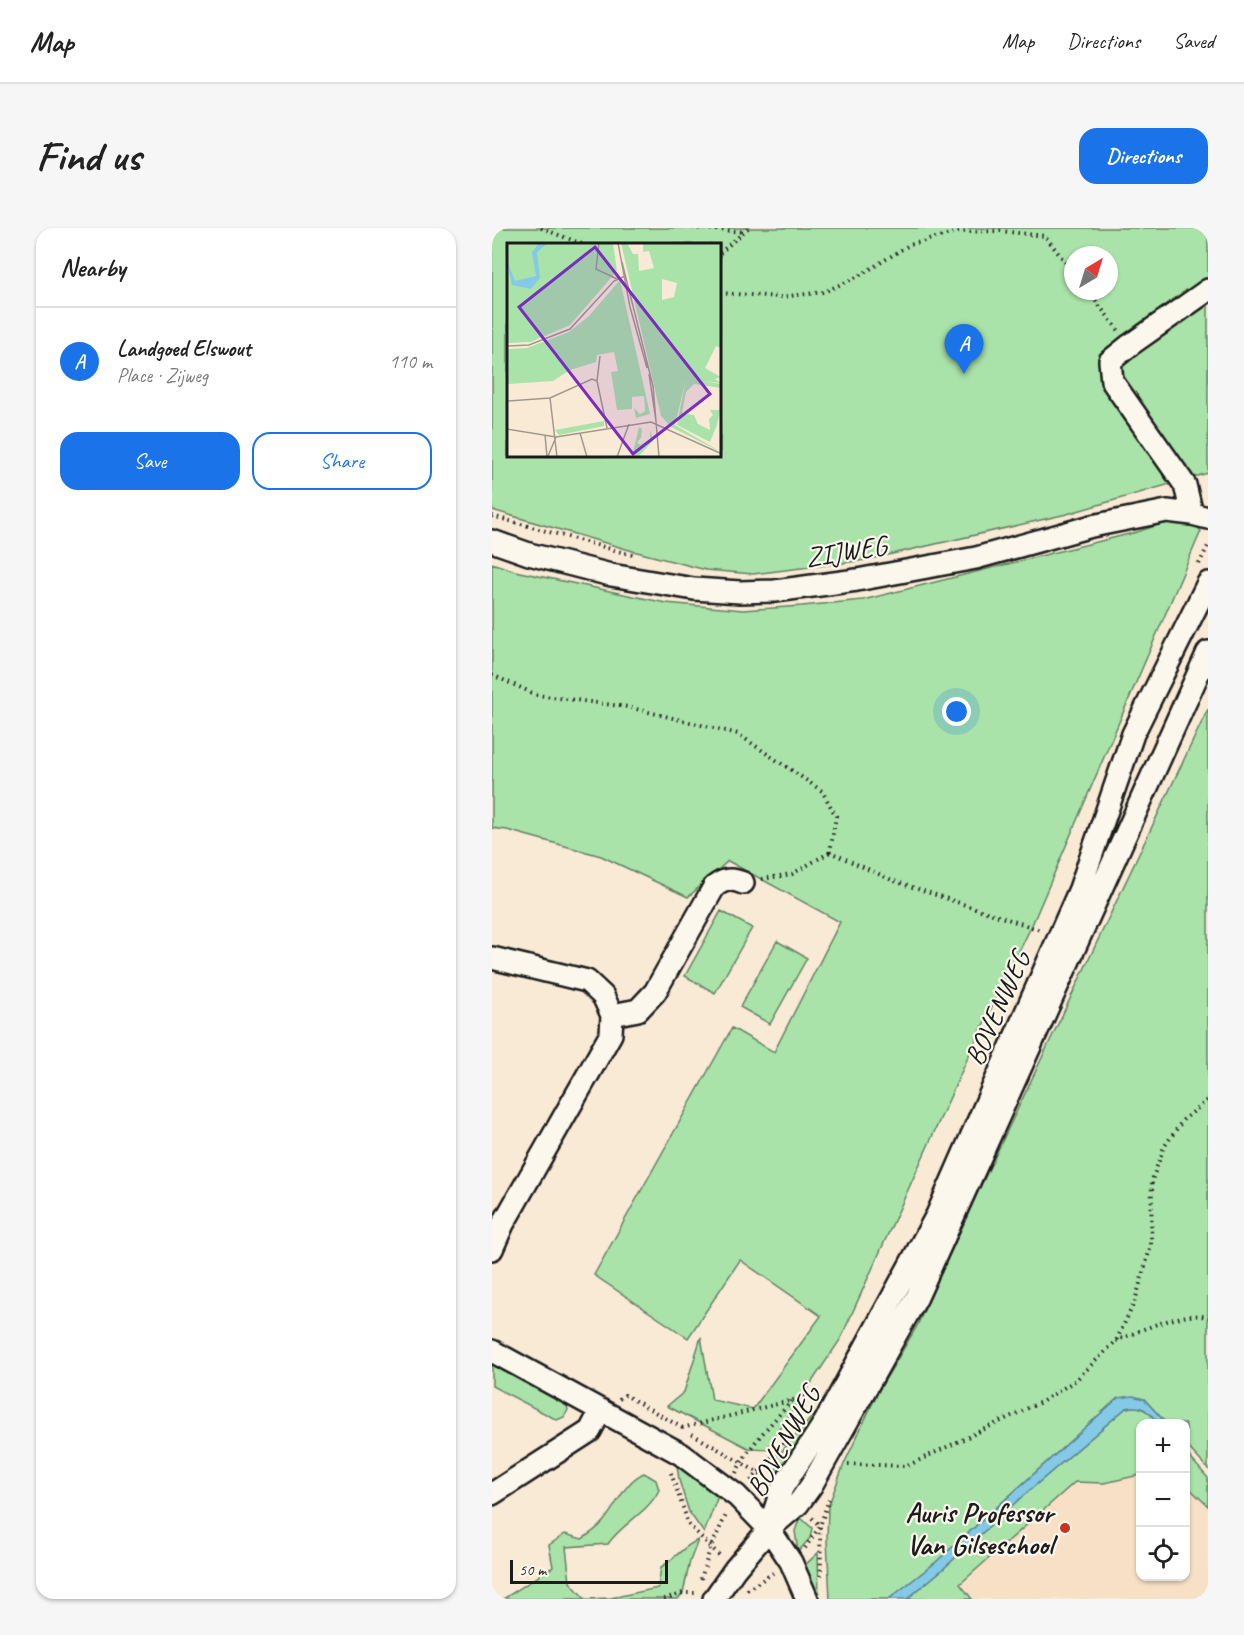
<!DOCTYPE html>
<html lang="en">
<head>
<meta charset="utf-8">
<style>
  body { margin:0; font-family:Caveat,sans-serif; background:#f6f6f6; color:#222 }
  .controls { position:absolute; right:18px; bottom:18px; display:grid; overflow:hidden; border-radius:12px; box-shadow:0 2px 4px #0004 }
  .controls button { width:54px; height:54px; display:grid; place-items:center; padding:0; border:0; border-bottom:2px solid #e0e0e0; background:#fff; color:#222; font:30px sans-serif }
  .compass { position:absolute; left:572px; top:18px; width:54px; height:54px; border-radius:50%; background:#fff; box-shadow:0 2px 4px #0004; rotate:38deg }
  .scale { position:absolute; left:18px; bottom:15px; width:158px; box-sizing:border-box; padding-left:6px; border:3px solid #1c1c1c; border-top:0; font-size:16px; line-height:21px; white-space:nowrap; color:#1c1c1c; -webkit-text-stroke:4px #fbf7ec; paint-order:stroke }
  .you { position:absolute; left:465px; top:484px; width:21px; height:21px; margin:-15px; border:4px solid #fff; border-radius:50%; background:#1a73e8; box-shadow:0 0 0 9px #1a73e833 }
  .badge { display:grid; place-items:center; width:39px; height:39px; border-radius:50%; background:#1a73e8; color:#fff; font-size:20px; font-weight:700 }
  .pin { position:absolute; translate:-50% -50px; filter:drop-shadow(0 2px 3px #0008) }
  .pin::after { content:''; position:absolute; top:32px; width:21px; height:18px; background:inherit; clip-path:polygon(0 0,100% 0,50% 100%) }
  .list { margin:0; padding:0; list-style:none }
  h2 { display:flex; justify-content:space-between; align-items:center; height:78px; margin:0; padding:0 24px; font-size:26px }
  h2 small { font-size:20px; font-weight:400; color:#767676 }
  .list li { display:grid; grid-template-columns:39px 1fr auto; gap:18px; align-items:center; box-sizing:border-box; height:108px; padding:0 24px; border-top:2px solid #e0e0e0 }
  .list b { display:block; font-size:22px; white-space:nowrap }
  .list p { margin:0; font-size:20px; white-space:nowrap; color:#767676 }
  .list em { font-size:20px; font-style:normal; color:#767676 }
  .actions { display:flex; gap:12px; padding:18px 24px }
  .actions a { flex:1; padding:14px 0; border:2px solid #1a73e8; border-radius:18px; text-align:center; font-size:21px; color:#1a73e8 }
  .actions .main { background:#1a73e8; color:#fff }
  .icon { flex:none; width:33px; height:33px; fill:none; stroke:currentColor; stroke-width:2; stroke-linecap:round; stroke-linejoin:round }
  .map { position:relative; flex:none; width:716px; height:1371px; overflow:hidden; border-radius:18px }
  header { display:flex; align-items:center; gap:36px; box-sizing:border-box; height:84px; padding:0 30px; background:#fff; border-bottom:2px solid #e0e0e0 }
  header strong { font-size:28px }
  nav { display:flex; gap:33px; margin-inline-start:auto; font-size:21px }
  .intro { display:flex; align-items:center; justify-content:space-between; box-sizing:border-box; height:144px; padding:0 36px }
  h1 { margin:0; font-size:42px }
  .button { padding:15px 27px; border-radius:18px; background:#1a73e8; color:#fff; font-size:21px; font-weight:700 }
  main { display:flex; gap:36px; padding:0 36px }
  aside { flex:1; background:#fff; border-radius:18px; box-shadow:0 2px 4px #0004 }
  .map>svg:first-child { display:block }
</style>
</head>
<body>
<header>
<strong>Map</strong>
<nav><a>Map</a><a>Directions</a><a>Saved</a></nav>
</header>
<div class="intro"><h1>Find us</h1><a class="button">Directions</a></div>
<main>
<aside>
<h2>Nearby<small></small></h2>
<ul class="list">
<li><span class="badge">A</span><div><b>Landgoed Elswout</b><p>Place · Zijweg</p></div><em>110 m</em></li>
</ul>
<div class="actions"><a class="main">Save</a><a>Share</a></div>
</aside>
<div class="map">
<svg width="716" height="1371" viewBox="0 0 716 1371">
  <rect width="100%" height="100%" fill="#f9ead6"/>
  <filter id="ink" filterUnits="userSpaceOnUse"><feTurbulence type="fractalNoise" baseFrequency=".0167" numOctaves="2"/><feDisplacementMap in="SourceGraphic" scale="12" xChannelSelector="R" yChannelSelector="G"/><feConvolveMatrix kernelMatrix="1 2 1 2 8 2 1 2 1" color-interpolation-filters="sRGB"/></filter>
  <g filter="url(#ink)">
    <path fill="#f8e0c7" d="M648,1198v150h46v-118l22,22v119h-300z"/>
    <path fill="#a9e3a9" stroke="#628062" stroke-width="1.5" fill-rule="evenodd" d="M0,0h716v245l-141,41 -201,46 -113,14 -47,-4 -73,-19 -141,-41zM16,16h212v212h-212zM581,27h36v36h-36z
      M684,291l16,3 9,9 -169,394 -57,117 -135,298 -73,109 -19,-1 -81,-42 17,-14 17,-55 11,63 41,9 68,-93 -81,-56 -52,78 -94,-63 138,-247 42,24 66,-130 -112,-61 -40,36 -87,-41 -94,-26 -15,-2v-265l23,8 151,32 77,7 59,-4 61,-6 274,-68z
      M716,481v760l-22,-24v-21l-20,-1 -22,-24 -26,-1 -182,164 -47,37h-59l-3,-59 1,-33 16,-43 34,-72 39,-66 62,-136z
      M229,683l31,17 -37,65 -30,-17z
      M285,713l30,17 -37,66 -30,-17z
      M0,1132l74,42 2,8 -4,7 -7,3 -65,-34z
      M353,1151l-64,99 -6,-8 6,-7 -6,-4z
      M645,1178l11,6 11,11 -19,1v51l-36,8 -29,-1 -115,102 12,15h-65l36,-30 74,-68 109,-93z
      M694,1225l22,25v28l-22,-21z
      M185,1237l41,31 -14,37 -15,-21 -10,-32z
      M152,1245l12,7 3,10c-11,23 -37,33 -51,54l-42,3 4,35 15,17 26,-1 47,-10 3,-21c14,-8 22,-21 37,-27l-8,21 -7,32 -5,6h-175l50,-32 -4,-22 16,-11 17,5c6,-4 14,-9 19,-15 15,-15 22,-42 43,-51z
      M308,1289l12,11 -2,10 -12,14 -3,-21z
      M326,1325l1,46 -17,-31z"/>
    <path fill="#84cae6" stroke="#5a8495" stroke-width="1.5" d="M641,1168l11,3 22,24h-7c-12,-12 -16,-19 -33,-15l-109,93 -74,68 -36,30h-18l47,-37 182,-164z"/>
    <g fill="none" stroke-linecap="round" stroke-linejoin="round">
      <defs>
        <path id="minor" d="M700,286l-7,-29 -73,-104 -2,-20 20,-16 78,-55
          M0,313l37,13 82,21 83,14 46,3 35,-1 82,-11 119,-22 116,-32 75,-15 25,3 16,4
          M0,730l95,23 16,15 9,19 -1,19 -108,190 -11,25
          M120,787l26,-5 17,-18 59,-105c10,-8 17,-9 29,-4
          M0,1123l189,103 56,42 32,33 22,33 16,37
          M0,1266l98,-63 11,-21
          M277,1300l13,-40 43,-66 112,-207 143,-326 53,-155 75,-151
          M222,1371l21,-30 34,-40 29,-25 13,-18 106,-189 291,-645"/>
      </defs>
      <use href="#minor" stroke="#1c1c1c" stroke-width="26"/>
      <path stroke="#1c1c1c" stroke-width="4" stroke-dasharray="1.5 4.5" stroke-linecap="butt" d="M49,0l41,16
        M200,0l53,4
        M228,25l28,-25
        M596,63l31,40
        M228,65l61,4 43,-5 35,-16 50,-31 49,-13 42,-1 45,5 28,36
        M0,288l144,40
        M707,336l9,-18
        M0,447l45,20 91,12 110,27 84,57 14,25 -6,36 64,29 146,49
        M270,651l30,-5 38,-22
        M624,1113c20,-9 73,-33 92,-23
        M127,1171l6,-4 61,35
        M190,1200l135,-34
        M200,1206l74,43
        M356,1236l59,2 136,-65 33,-21 40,-39 19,-40 16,-56 1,-65 12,-33 19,-27 25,-20
        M179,1245l18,52 32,32
        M244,1245c13,-28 36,-50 56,-72
        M259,1253l35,-40
        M320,1290l8,8 1,50
        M313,1320l15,-22 9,-27
        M209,1351l9,-30 17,-36
        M255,1362l26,-17
        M172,1371l19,-6h13"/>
      <use href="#minor" stroke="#fbf7ec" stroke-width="21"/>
    </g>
  </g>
  <circle fill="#c8321e" stroke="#fbf7ec" stroke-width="2" cx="573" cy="1300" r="6"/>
  <g text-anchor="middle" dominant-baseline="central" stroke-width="4.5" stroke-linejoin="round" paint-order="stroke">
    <g font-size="28" fill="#1c1c1c" stroke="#fbf7ec">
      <text transform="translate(354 323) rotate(-9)">ZIJWEG</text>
      <text transform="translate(505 780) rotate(-66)">BOVENWEG</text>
      <text transform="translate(291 1213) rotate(-61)">BOVENWEG</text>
    </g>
    <g font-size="28" font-weight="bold" fill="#1c1c1c" stroke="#fbf7ec" text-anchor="end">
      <text x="561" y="1284">Auris Professor<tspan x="561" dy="32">Van Gilseschool</tspan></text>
    </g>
  </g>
  <g transform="translate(15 15)">
    <rect width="214" height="214" fill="#f9ead6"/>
    <path d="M0,0h106l4,28 -47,54 -39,17 -24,1zM114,0h6l6,11h5l1,17 15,-3 -5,-17 -6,1v-9h78v105l-5,-2 -11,22 16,9 -6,2 6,4 -18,-2 18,3v4l-27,-4 -8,8 -4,21 12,2 4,9 12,6 -1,-11 4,-4 -3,-5h10l-3,15 -7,17 -33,-17 9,-46 -11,46 46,27 -50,-25 -10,-11zM155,36l15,4 -3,14 -12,3zM113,37l30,134 -14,4 -2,-10 6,6 5,-3 -1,-15 -12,1v12l-15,1 -6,-38 7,-1 -4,-19 -17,3 -1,7 -26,8 -17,11 -46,3v-35l20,-1 42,-16 20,-16zM97,178v5l-45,9 -4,-5zM132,184l3,2 -1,9 -4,4 3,3 10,-6v-9l3,11 -15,16h-6z" fill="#a9e3a9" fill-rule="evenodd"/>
    <path d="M32,0h9l-11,9 3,26 -9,11 -19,-4 -5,-24 8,20 21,-5 -4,-24z" fill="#84cae6"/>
    <path fill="none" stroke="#a1988c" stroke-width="1.5" d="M92,0l-3,26 21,10M111,0l12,64 17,61M115,19l31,124 6,71M0,103l22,-1 41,-16 44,-48 11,-5M93,113l-3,25 10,47M142,131l7,47M43,155l7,59M0,158l43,-3 42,-19 5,2M0,186l49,8 95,-15 71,32M73,190l7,24M38,192l2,22M41,213l8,-19M110,214l12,-33"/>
    <path fill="#7b2cbf" fill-opacity="0.15" stroke="#7b2cbf" stroke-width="3" d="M88,4l115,147 -77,60 -114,-147z"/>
    <rect width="214" height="214" fill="none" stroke="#1c1c1c" stroke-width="3"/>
  </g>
</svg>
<div class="controls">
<button>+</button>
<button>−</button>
<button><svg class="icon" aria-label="locate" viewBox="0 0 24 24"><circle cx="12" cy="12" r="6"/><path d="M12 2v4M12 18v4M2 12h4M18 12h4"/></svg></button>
</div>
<svg class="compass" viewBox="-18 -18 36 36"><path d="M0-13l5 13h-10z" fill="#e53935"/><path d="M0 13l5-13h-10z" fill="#767676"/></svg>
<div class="scale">50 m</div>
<div class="you"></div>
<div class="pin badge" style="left:472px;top:146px">A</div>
</div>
</main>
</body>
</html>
